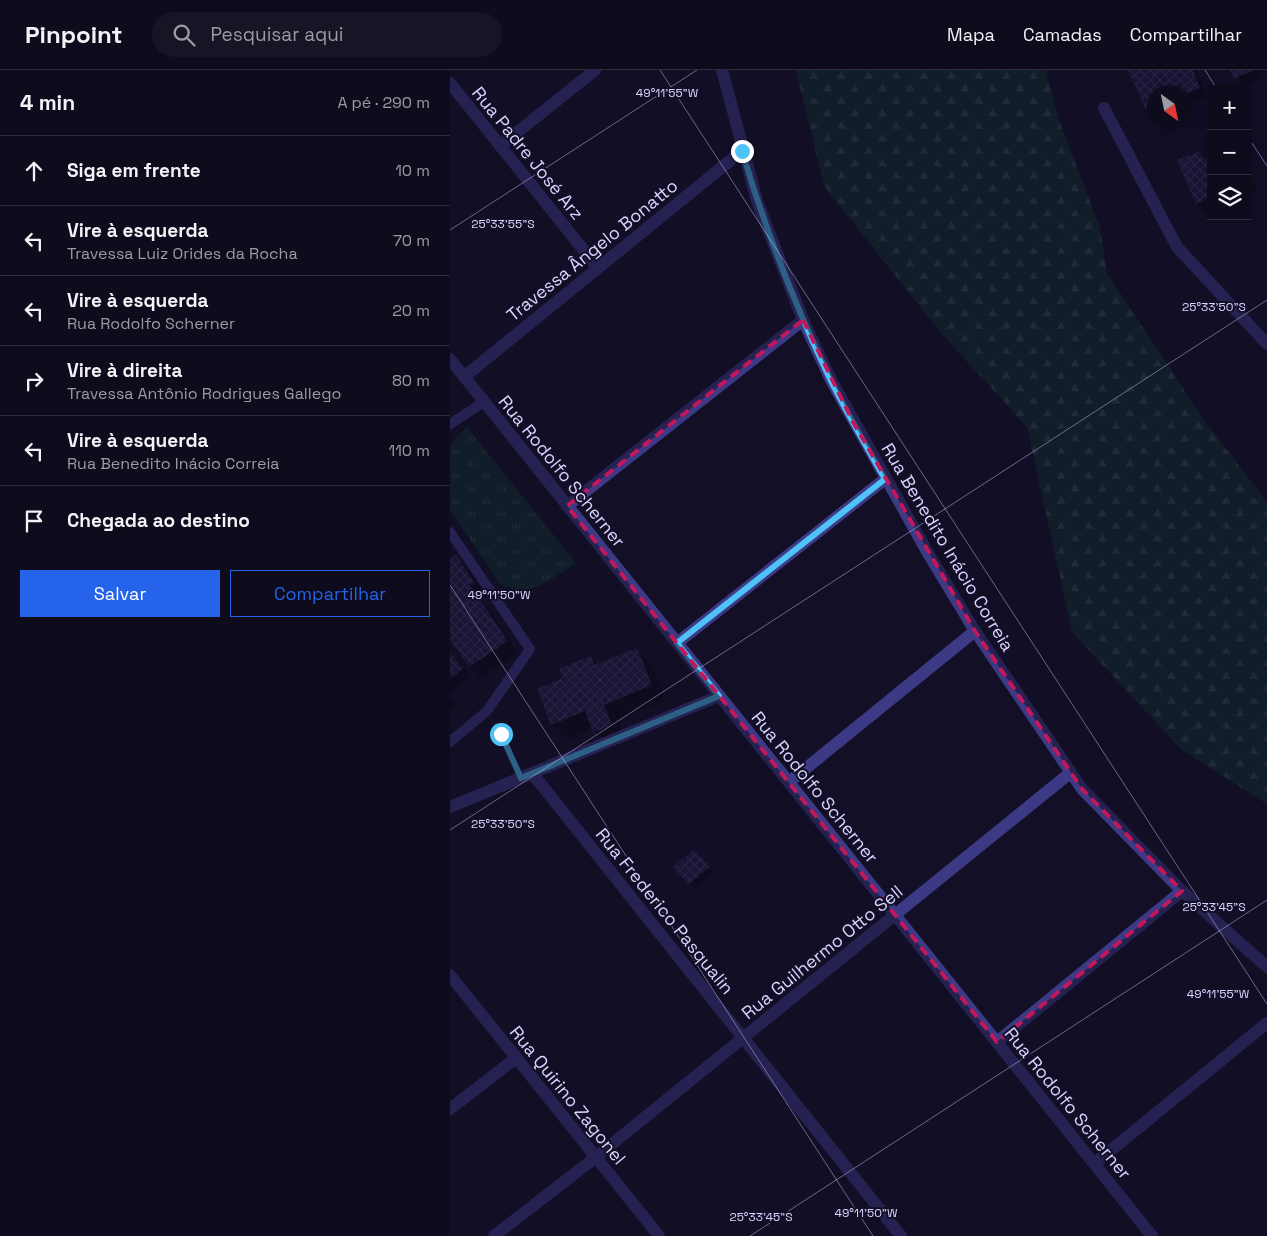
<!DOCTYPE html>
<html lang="pt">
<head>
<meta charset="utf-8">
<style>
  body { margin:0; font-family:"Space Grotesk",sans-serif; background:#171425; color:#f1f3f6 }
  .controls { position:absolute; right:15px; top:15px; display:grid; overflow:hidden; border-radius:0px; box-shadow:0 5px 20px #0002 }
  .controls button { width:45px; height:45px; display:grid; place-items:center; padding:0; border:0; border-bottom:1px solid #2e2b3b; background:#0e0b1c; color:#f1f3f6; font:25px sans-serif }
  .compass { position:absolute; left:697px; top:15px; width:45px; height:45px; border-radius:50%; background:#0e0b1c; box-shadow:0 5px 20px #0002; rotate:147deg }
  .stop { position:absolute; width:15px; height:15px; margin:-11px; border:4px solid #4fc3f7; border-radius:50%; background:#fff }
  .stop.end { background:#4fc3f7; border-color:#fff; box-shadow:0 1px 5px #0008 }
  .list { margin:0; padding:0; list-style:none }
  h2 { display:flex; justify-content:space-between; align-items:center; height:65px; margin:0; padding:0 20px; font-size:21px }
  h2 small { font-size:16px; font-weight:400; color:#9b9ba3 }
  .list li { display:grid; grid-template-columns:32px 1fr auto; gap:15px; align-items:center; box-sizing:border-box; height:70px; padding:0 20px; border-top:1px solid #2e2b3b }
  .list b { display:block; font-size:19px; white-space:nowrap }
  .list p { margin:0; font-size:16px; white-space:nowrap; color:#9b9ba3 }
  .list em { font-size:16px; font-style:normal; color:#9b9ba3 }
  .actions { display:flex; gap:10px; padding:15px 20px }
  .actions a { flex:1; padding:11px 0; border:1px solid #2563eb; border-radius:0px; text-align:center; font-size:18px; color:#2563eb }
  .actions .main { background:#2563eb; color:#fff }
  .icon { flex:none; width:28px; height:28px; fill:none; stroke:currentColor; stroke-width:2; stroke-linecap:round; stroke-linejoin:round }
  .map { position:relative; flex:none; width:817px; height:1166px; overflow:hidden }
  header { display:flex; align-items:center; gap:30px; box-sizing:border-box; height:70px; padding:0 25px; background:#0e0b1c; border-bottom:1px solid #2e2b3b }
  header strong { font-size:24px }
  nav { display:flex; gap:28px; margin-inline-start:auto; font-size:18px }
  .search { width:350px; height:45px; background:#171425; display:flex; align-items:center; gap:12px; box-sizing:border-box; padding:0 18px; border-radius:28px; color:#9b9ba3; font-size:19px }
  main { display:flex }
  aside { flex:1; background:#0e0b1c }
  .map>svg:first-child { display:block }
</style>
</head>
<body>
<header>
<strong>Pinpoint</strong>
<div class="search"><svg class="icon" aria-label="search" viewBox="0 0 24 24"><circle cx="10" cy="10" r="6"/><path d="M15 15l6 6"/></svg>Pesquisar aqui</div>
<nav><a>Mapa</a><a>Camadas</a><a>Compartilhar</a></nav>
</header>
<main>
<aside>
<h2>4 min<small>A pé · 290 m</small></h2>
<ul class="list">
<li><svg class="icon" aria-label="ahead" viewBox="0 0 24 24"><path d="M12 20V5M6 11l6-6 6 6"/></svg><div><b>Siga em frente</b></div><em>10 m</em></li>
<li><svg class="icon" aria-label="left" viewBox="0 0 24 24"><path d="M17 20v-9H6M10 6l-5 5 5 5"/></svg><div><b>Vire à esquerda</b><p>Travessa Luiz Orides da Rocha</p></div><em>70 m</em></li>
<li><svg class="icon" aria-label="left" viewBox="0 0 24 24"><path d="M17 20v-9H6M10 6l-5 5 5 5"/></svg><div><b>Vire à esquerda</b><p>Rua Rodolfo Scherner</p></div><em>20 m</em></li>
<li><svg class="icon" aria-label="right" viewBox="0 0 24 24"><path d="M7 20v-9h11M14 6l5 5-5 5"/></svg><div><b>Vire à direita</b><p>Travessa Antônio Rodrigues Gallego</p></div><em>80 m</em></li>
<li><svg class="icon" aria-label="left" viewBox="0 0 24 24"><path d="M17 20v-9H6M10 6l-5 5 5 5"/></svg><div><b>Vire à esquerda</b><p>Rua Benedito Inácio Correia</p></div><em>110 m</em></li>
<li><svg class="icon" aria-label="arrive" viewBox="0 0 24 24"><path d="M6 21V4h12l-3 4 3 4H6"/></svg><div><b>Chegada ao destino</b></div></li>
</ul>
<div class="actions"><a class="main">Salvar</a><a>Compartilhar</a></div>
</aside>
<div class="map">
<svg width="817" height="1166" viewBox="0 0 817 1166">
  <defs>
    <pattern id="grass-tufts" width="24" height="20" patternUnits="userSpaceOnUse" patternTransform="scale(1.25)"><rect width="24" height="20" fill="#12302f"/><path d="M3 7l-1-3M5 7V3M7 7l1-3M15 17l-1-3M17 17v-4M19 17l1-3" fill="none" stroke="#344d4e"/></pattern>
    <pattern id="forest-firs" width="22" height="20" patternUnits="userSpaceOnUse" patternTransform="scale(1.25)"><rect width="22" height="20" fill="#12302f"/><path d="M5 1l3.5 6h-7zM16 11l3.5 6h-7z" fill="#344d4e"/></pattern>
    <pattern id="building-cross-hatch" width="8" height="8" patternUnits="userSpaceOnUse" patternTransform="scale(1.25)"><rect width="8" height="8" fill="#241b47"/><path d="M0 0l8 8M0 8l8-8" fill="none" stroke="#433b63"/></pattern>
  </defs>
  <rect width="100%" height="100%" fill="#130f26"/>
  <path fill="url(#grass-tufts)" d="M17,357l109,136c-26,16 -44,35 -75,22l-51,-75v-66z"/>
  <path fill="url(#forest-firs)" d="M346,0h250l13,50 41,108 7,45 97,147 63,82v302l-85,-54 -110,-118 -45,-205 -86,-94 -117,-147z"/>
  <path fill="#0007" d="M680,0h67l11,27 -19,8 -5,-5v-8h-30v26l-7,-8z
    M781,0h34l-4,2 2,6 -20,9 -8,-9z
    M750,82l7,7 4,-2v52l-6,3 -8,-9z
    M798,97l10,23 -10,4z
    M0,486l2,3 4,-2 11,11 17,25 -4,3 38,57 -37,25 -11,-11 -20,-30z
    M187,580l15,15 14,36 -48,19 8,20 -17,7 -16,-18 -25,10 -16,-15 13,-45 25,-22 8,8z
    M0,582l21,25 -21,17z
    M0,628l7,8 -7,6z
    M249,786l15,17 -19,17 -21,-23z"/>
  <path fill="url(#building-cross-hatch)" d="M678,0h65l7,18 -16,7v-3h-6l-1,-2 -23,2v15l-8,4z
    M780,0h24l-20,9z
    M750,81l4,8 7,-3v41l-15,7 -19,-44z
    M6,485l18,27 -4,3 38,56 -39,26 -19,-28v-80z
    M187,578l15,37 -48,20 8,20 -19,8 -8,-22 -34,14 -14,-36 26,-11 -4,-9 32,-13 3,9z
    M0,582l13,16 -13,11z
    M244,779l16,18 -22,18 -15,-18z"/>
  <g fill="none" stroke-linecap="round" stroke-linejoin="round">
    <path stroke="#2fb8b0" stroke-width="3" stroke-dasharray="2.5 4" stroke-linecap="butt" d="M45,654l20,39"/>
    <path stroke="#3d3a85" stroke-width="10" d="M0,354l34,-22
      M0,462l80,117 -43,62 -37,31"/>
    <path stroke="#3d3a85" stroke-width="12" d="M272,0l35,131 46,119 28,60 98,175 46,76 107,158 100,102 85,76
      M0,13l148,185
      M654,38l73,139 90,97
      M50,76l95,-76
      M0,289l702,877
      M14,307l278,-226
      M117,436l236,-186
      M227,573l208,-164
      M82,703l369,463
      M339,712l186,-151
      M0,737l269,-111
      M547,972l185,-151
      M0,1039l66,-51
      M644,1094l173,-141
      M44,1166l102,-79 474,-384"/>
    <path stroke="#3d3a85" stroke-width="12" d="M0,905l209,261"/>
  </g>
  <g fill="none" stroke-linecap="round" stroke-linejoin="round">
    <path stroke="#4fc3f7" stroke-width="6" d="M51,664l20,44 198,-82 -42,-53 208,-164c-19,-33 -38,-66 -55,-100 -35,-74 -65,-150 -88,-228"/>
  </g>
  <path d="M0 0H817V1166H0ZM353,250l50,102 122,209 107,158 100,102 -185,151 -430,-536z" fill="#130f26" fill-opacity=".55" fill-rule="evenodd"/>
  <path fill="none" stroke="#c2185b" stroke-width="4" stroke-dasharray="10 6" stroke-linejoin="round" d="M353,250l50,102 122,209 107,158 100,102 -185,151 -430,-536z"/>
  <path fill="none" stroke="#d9d4ff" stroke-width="1" stroke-opacity="0.45" d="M210,0l607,934M755,0l12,19M798,67l19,29M0,160l247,-160M0,515l423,651M0,760l817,-530M300,1166l517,-336"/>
  <g text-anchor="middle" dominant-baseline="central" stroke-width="4" stroke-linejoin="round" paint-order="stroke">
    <g font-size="18" fill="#d9d4ff" stroke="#130f26">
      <text transform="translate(78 83) rotate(51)">Rua Padre José Arz</text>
      <text transform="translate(142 180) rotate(-39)">Travessa Ângelo Bonatto</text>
      <text transform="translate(112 401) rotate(51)">Rua Rodolfo Scherner</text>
      <text transform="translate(498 477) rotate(59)">Rua Benedito Inácio Correia</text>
      <text transform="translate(365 717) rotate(51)">Rua Rodolfo Scherner</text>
      <text transform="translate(215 841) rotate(51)">Rua Frederico Pasqualin</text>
      <text transform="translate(372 882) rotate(-39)">Rua Guilhermo Otto Sell</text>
      <text transform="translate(118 1025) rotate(51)">Rua Quirino Zagonel</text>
      <text transform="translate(618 1033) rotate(51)">Rua Rodolfo Scherner</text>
    </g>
  </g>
  <g font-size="12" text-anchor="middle" fill="#d9d4ff" stroke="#130f26" stroke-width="4" stroke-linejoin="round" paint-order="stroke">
    <text x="217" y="27">49°11'55"W</text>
    <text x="53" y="158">25°33'55"S</text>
    <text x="764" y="241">25°33'50"S</text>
    <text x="49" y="529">49°11'50"W</text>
    <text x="53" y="758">25°33'50"S</text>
    <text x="764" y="841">25°33'45"S</text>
    <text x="768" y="928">49°11'55"W</text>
    <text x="416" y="1147">49°11'50"W</text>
    <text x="311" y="1151">25°33'45"S</text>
  </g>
</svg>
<div class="controls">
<button>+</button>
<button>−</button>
<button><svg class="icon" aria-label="layers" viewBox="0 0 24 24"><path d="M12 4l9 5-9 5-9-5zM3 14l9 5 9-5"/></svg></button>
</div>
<svg class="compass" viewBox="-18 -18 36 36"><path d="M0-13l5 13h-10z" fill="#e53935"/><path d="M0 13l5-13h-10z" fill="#9b9ba3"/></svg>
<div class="stop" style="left:51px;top:664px"></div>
<div class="stop end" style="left:292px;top:81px"></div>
</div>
</main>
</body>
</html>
